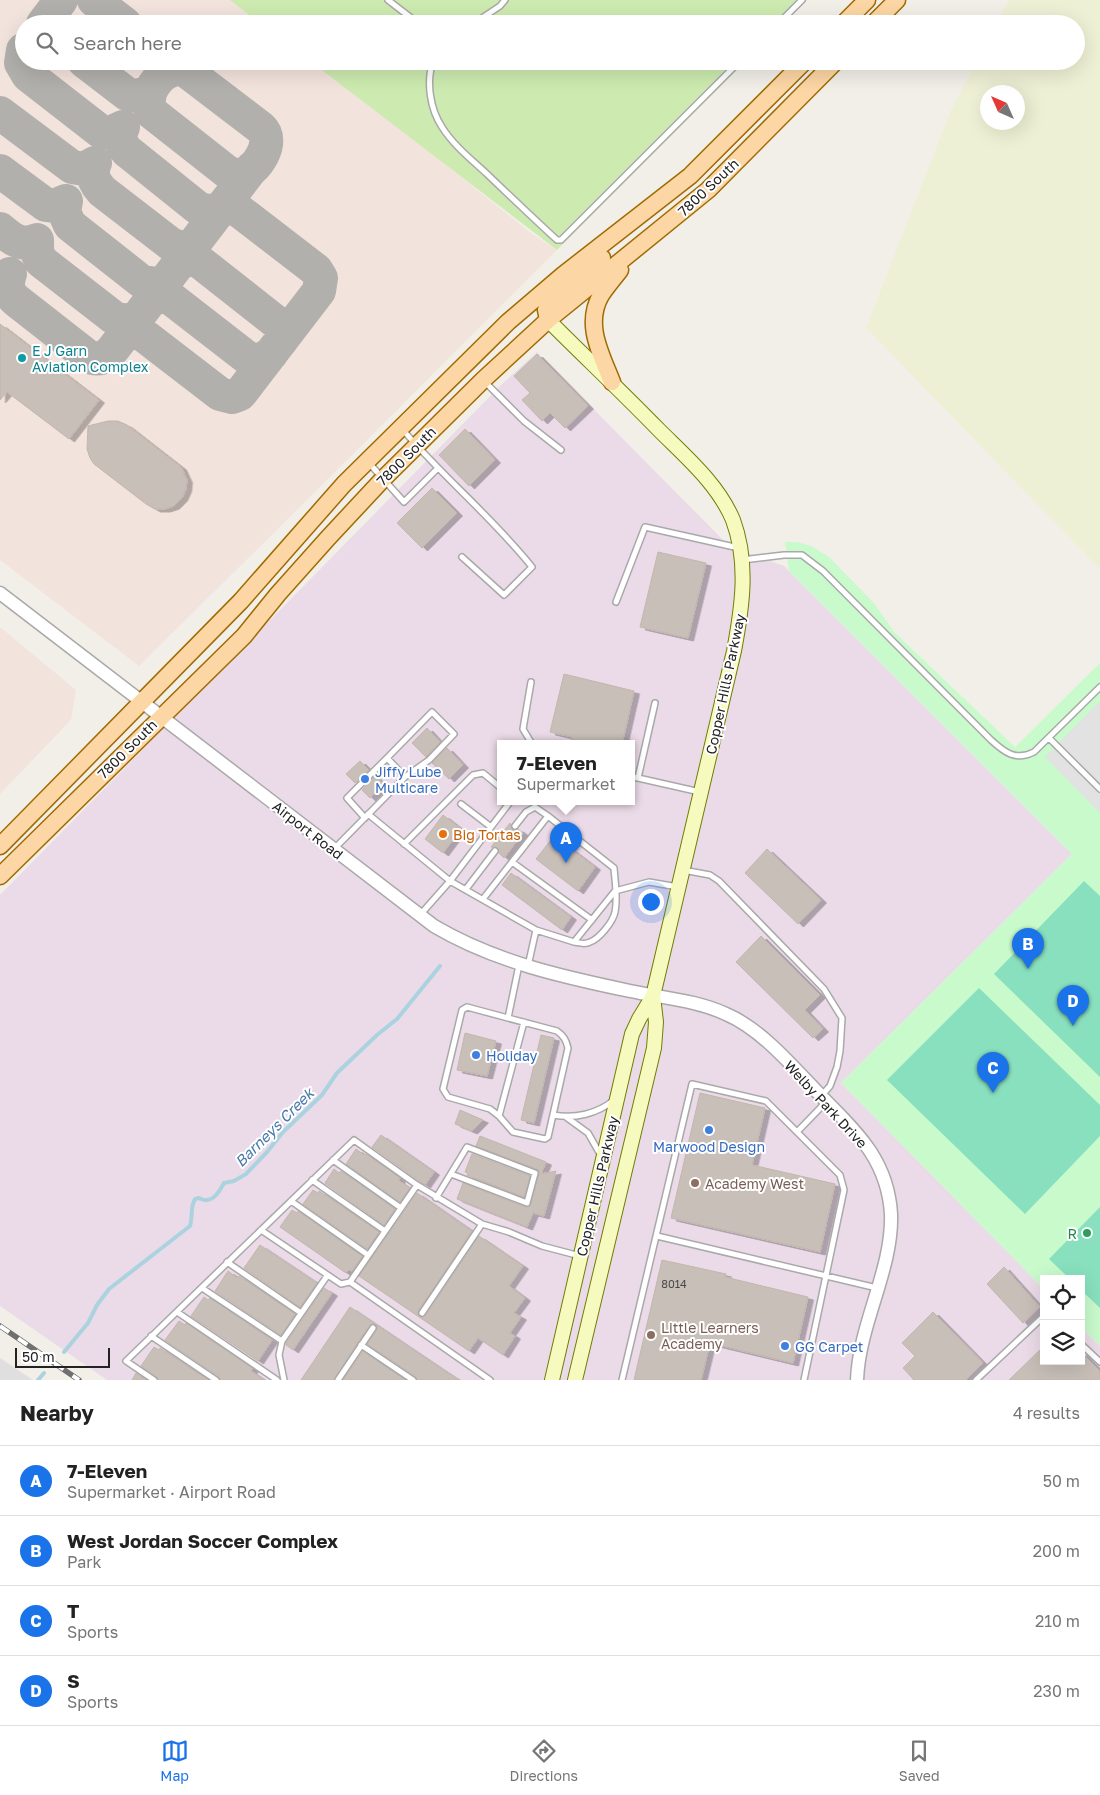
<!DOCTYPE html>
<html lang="en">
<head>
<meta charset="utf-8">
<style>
  body { margin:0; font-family:"Golos Text",sans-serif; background:#f2f2f2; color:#222 }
  .controls { position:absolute; right:15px; bottom:15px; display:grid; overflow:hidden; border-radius:0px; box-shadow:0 5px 20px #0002 }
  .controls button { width:45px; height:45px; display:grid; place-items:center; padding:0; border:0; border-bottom:1px solid #e0e0e0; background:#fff; color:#222; font:25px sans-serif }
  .compass { position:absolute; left:980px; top:85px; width:45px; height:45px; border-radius:50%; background:#fff; box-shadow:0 5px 20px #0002; rotate:315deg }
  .scale { position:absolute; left:15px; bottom:12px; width:95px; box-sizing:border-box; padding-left:5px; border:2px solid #222; border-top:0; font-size:14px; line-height:18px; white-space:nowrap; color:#222; -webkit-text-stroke:4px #fff; paint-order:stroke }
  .you { position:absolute; left:650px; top:901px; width:18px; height:18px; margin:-12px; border:4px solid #fff; border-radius:50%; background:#1a73e8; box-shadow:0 0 0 8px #1a73e833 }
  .badge { display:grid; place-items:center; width:32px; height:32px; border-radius:50%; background:#1a73e8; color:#fff; font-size:16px; font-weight:700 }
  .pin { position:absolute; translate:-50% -41px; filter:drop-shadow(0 1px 2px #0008) }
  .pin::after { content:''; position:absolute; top:26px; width:18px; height:15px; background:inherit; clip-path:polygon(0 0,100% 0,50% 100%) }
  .popup { position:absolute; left:497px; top:740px; width:138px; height:65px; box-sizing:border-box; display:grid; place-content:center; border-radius:0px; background:#fff; filter:drop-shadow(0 1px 4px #0005); font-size:16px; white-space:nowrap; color:#767676 }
  .popup b { font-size:19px; color:#222 }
  .popup::after { content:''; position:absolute; left:50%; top:100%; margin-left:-10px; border:10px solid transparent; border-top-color:#fff }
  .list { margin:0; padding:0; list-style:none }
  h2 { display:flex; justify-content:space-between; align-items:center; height:65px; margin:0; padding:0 20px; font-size:21px }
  h2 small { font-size:16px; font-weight:400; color:#767676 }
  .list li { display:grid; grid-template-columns:32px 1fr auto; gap:15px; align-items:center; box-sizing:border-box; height:70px; padding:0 20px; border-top:1px solid #e0e0e0 }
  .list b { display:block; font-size:19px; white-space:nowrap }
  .list p { margin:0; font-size:16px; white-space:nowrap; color:#767676 }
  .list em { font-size:16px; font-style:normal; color:#767676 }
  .icon { flex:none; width:28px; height:28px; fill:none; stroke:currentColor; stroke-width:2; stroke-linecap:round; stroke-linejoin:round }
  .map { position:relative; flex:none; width:1100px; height:1380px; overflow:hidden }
  .search { position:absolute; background:#fff; box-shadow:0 5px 20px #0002; left:15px; right:15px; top:15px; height:55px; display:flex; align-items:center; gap:12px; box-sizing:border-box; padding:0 18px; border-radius:28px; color:#767676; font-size:19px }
  .sheet { height:345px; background:#fff }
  nav { display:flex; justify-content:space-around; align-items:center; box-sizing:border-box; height:70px; border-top:1px solid #e0e0e0; background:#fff; font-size:14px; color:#767676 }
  nav a { display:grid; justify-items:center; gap:2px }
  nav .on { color:#1a73e8 }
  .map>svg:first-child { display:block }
</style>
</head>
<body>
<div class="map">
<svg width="1100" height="1380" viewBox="0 0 1100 1380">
  <defs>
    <filter id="shadow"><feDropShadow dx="5.5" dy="3" stdDeviation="0" flood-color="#0004"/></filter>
  </defs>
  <rect width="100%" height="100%" fill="#f2efe9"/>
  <path fill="#e0dfdf" d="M0,1358l33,22h-33z"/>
  <path fill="#ebdbe8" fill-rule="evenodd" d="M537,352l192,194 55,20 288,288 -231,229 203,206v72h37v-34l19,19v34h-993l-107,-74v-411l501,-510zM501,744h130v58h-130z"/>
  <path fill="#f3e3dd" d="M0,0h231l31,24h-238v37h288l73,55 146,117 26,17 -256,256 -162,160 -139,-106z
    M0,627l76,63 -5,30 -71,74z"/>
  <path fill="#eef0d5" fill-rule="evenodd" d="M1009,0h91v569l-234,-241 85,-218 26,-49h99v-37h-80zM988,92h30v30h-30z"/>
  <path fill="#cdebb0" d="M230,0h577l-24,24h-522z
    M310,61h436l-189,189z"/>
  <path fill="#c8facc" d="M785,542h12l14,4 18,11 45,46 20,29 121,115 85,-84v683l-19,-19v-48h-37v10l-203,-206 231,-229 -283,-283z"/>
  <path fill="#88e0be" d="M1084,881l16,15v181l-106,-103z
    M979,988l121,117v31l-75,78 -138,-134z
    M1100,1207v101l-19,-18v-11h-11l-21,-20z"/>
  <path fill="#e2e2e2" d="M1100,701v112l-55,-56z"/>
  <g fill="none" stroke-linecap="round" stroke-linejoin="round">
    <path stroke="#aad3df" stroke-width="4" d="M64,1352l24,-29 9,-18 12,-16 81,-63c3,-9 0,-19 5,-27l4,-1c12,7 19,-4 25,-15l10,-2 12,-7 21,-22 16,-20 39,-37 15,-22 40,-38 20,-16 43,-53
      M38,1380l6,-7"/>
    <path stroke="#b1b0ac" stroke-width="34" d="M94,0l31,24
      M43,24l18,-24
      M23,50l-2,13 7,12 72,56 10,2 13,-6
      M84,61l43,33 9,2 14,-4
      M174,61l11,9 76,58c15,13 -5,44 -20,47 -6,1 -10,-1 -15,-4l-75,-59c-9,-20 12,-47 34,-42
      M0,113l72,54 12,2 11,-6
      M95,163c-5,11 -1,19 7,28l70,54 11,3 10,-3v8l3,6 84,66 3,9 -2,7
      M0,171l46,34 8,1 12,-5
      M66,201l-2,11 6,13 71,56 12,3 13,-3 -1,10 4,6 80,62 11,1 11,-6
      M0,229c12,10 21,18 37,11v12l4,9 72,56c9,5 17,4 25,0v9l4,8 78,60 12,3 8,-3 79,-103 2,-13 -5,-8 -78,-60c-14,-6 -26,6 -40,-2l-71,-57c-7,-8 -8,-15 -4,-24
      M10,274c-4,11 -2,20 7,27l69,54c12,7 20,3 28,-7l138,-180"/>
  </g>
  <path fill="#c7bfb8" stroke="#c4b6ab" filter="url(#shadow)" d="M0,324l99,76 -30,39 -62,-47 -7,8z
    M537,354l51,52 -23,22 -15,-15 -8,8 -20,-21 8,-7 -16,-17z
    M108,421h10l9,4 54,42 6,13 -1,9 -4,9 -8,8 -9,3h-10l-9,-5 -52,-40 -4,-6 -3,-9 1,-23z
    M465,429l30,31 -26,26 -30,-31z
    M432,488l25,25 -35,35 -25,-25z
    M658,552l48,11 -18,75 -48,-11z
    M564,674l70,17 -12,53h-51l1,-7 -22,-5z
    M427,728l13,14 -14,15 -14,-14z
    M447,748l16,17 -14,14 -17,-16z
    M360,761l9,9 -14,13 -9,-9z
    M375,776l9,8 -14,14 -8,-8z
    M443,815l18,14 -18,24 -18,-14z
    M510,823l3,7 5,-1 5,4 -19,25 -5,-5 -1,-5 -7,-1z
    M554,836l41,31 -17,24 -42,-32z
    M767,849l54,51 -23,24 -53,-51z
    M511,873l60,44 -9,13 -60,-45z
    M761,936l59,59 -15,15 18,19 -10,9 -77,-76z
    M465,1033l31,8 -9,35 -30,-6z
    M541,1035l13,3 -20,85 -13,-3z
    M700,1093l65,15 -13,57 83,19 -15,68 -149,-34z
    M460,1110l23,10 -11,11 -17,-7z
    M381,1135l53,37 -9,13 -53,-38z
    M480,1136l66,26 -5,12 15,-3 -12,45 -11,-3 -6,14 -70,-28 6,-16 62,24 5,-1 1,-2 8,-30v-4l-63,-24z
    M356,1149l8,6 2,-1 34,24 -1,3 11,7 -10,14 -54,-38z
    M472,1154l58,22 -6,21 -57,-22 1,-2 -3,-1z
    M334,1169l5,4 2,-2 54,38 -11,16 -59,-42z
    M313,1190l5,3 1,-2 60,41 -12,17 -64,-45z
    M417,1193l55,38 -54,80v3l2,3 6,-2 53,-79 44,30 -14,20 16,12 -11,15 7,4 -11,16 5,3 -12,19 -25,-17 -9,13 -110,-75z
    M292,1210l5,3 1,-2 64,45 -10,15 -3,-1 -3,3 -66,-46z
    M260,1245l57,38 -17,24 -56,-39z
    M662,1260l64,14 -1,3 83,20 -15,66 -83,-20 -9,37h-67z
    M1004,1267l36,40 -17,16 -36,-39z
    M228,1271l9,7 2,-2 56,38 -14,21 -66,-44z
    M324,1288l8,5 -39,57 -7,-5v-2z
    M204,1297l4,3 2,-2 62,42 -14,21 -67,-45z
    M350,1307l92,62 17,11h-42l-2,-4 -48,-32 10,-15v-3l-4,-2 -4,2 -11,16 -24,38h-33z
    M933,1312l50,51 -17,17h-52l-11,-12 12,-12 -13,-13z
    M179,1321l6,4 1,-2 67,46 -2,2 13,9h-44l-2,-4 -53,-36z
    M1044,1346v15h37v-9l19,19v9h-91z
    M154,1347l5,3 1,-2 48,32h-50l-2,-4 -15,-10z
    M363,1351l42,29h-62z
    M136,1373l10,7h-14z"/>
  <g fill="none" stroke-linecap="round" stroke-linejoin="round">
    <defs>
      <path id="service" d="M388,0l31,24
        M473,24l27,-18 5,-6
        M778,24l24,-24
        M433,61c-7,21 -3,48 9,66 11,18 30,33 45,47 23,22 46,44 70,66h4l179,-179
        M485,382l39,39 37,29
        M403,430c41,48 90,88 129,137l-28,28 -42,-38
        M369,463l35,39 34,-34
        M742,560l42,-5h18l21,16 168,169c14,13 25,21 43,12l66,-65
        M616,602l29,-75 94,21
        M531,682l-8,47 9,15
        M655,703l-17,75 62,14
        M1049,738l51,51
        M631,777l7,1
        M510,802l-60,79 86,49 -8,36
        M461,804l30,23
        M368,814l82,67 -30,34
        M365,818l-18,-20 40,-40
        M515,826l11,-14 9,-5 13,9 66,52c1,14 4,30 1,44 -2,10 -16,27 -25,30 -5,3 -10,1 -16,0
        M404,844l69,-69 10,-2 18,15
        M334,849l71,-72 24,-17 25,-26 -22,-22 -45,46 18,19
        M512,862l80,58
        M683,870l27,5 9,6 105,108 18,29 -2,33 -3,16 -7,19 -8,9
        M466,889l29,-38
        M483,899l65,-83
        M536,930l38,12 41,-51 34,-9 29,5
        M508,1018l-41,-11 -5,3 -19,79 5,8 42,12 9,7 14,16 32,7 3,-2 20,-89c-2,-8 -4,-12 -11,-17l-49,-13 11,-53
        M553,1115c22,4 44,-1 61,-15
        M499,1116l25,-94
        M566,1117l22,16 12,21
        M797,1132l29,-30
        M333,1160l68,48
        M312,1180l73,51
        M436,1198l31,-51 68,26 -8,30 -76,-29
        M291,1201l77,54
        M261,1230l80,54 9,-2
        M657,1236l220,52
        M227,1262l74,51
        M202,1288l80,53
        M177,1312l100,68
        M422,1313l60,-89
        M151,1336l65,44
        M1081,1344l19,18
        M361,1345l52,35
        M154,1380l-28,-19 228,-221 63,45
        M284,1380l-5,-25 3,-14 45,-65
        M338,1380l35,-52
        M490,1380l-140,-98 67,-97 65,39 27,8 33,14 38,10
        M622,1380l70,-296 74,17 74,74 4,15 -40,190
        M976,1380l68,-64"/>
      <path id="tertiary" d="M0,593l434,333c61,36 129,51 196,65 32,7 66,9 96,23 38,16 72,59 102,89 33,33 60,61 63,111 2,55 -32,110 -34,166"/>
      <path id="secondary" d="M548,320c37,37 75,73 111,110 27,27 59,54 74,90 16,43 9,88 1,131l-81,345 -14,23 -7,15 -80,346
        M575,1380l79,-332 2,-26 -3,-26"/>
      <path id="primary" d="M843,24l24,-24
        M873,24l24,-24
        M548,320l-2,-10 6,-9 50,-43
        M612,382c-11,-28 -28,-58 -11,-87 6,-9 13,-17 19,-25
        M0,846l241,-245 103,-117 164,-162 55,-47 127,-99 115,-115
        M0,876l244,-240 34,-42 50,-56 55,-59 100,-99 65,-60 160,-130 128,-129"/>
    </defs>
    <use href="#service" stroke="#a9a9a9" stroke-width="8"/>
    <use href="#tertiary" stroke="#a9a9a9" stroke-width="15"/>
    <use href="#secondary" stroke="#707d05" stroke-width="16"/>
    <use href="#primary" stroke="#a06b00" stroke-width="19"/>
    <use href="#service" stroke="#fff" stroke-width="5"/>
    <use href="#tertiary" stroke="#fff" stroke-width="12"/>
    <use href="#secondary" stroke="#f7fabf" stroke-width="14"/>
    <use href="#primary" stroke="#fcd6a4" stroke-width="16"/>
    <defs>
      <path id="rail" d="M0,1326l79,54"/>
    </defs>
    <use href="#rail" stroke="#707070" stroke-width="5.5"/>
    <use href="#rail" stroke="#fff" stroke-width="4" stroke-dasharray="11" stroke-linecap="butt"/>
  </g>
  <circle fill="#0f9aa8" stroke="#fff" stroke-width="2" cx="22" cy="358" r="5"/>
  <g fill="#3f7fe0" stroke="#fff" stroke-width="2">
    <circle cx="365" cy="779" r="5"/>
    <circle cx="476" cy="1055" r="5"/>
    <circle cx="709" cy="1130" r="5"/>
    <circle cx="785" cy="1346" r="5"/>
  </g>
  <circle fill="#e8710a" stroke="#fff" stroke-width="2" cx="443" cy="834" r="5"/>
  <g fill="#8d6e63" stroke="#fff" stroke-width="2">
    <circle cx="695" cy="1183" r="5"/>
    <circle cx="651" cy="1335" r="5"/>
  </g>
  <circle fill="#2e9e5b" stroke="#fff" stroke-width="2" cx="1087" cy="1233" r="5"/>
  <g text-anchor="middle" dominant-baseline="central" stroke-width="4" stroke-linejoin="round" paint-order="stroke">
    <g font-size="11" fill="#4b4948">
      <text x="674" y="1283">8014</text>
    </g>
    <g font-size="14" fill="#222" stroke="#fff">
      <text transform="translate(708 187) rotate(-43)">7800 South</text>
      <text transform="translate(406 456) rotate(-45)">7800 South</text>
      <text transform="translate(725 684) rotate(-78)">Copper Hills Parkway</text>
      <text transform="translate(127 749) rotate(-45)">7800 South</text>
      <text transform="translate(308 830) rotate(38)">Airport Road</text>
      <text transform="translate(826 1104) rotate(47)">Welby Park Drive</text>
      <text transform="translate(597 1186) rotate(-77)">Copper Hills Parkway</text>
    </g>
    <g font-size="14" fill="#0d838f" stroke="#fff" text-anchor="start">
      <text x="32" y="350">E J Garn<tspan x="32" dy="16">Aviation Complex</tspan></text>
    </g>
    <g font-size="14" fill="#366cbe" stroke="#fff" text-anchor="start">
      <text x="375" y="771">Jiffy Lube<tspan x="375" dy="16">Multicare</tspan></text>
      <text x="486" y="1055">Holiday</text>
      <text x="709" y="1146" text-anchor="middle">Marwood Design</text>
      <text x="795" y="1346">GG Carpet</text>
    </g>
    <g font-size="14" fill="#c56008" stroke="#fff" text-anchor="start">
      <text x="453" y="834">Big Tortas</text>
    </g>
    <g font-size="14" fill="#785e54" stroke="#fff" text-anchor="start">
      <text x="705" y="1183">Academy West</text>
      <text x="661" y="1327">Little Learners<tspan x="661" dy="16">Academy</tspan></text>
    </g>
    <g font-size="14" fill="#27864d" stroke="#fff" text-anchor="end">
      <text x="1077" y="1233">R</text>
    </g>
    <g font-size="15" font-style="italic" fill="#4a7aab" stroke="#fff">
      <text transform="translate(274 1127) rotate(-45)">Barneys Creek</text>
    </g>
  </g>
</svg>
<div class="controls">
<button><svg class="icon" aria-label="locate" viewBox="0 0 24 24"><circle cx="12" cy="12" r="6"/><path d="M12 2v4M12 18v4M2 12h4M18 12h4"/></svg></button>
<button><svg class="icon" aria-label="layers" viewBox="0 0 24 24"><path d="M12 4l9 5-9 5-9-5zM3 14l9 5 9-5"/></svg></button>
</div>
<svg class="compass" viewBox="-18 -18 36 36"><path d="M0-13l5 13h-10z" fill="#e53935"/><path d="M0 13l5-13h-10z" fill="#767676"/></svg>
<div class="scale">50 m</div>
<div class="you"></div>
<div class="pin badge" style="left:566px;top:863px">A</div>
<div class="popup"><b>7-Eleven</b>Supermarket</div>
<div class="pin badge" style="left:1028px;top:969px">B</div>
<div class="pin badge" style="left:993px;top:1093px">C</div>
<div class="pin badge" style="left:1073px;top:1026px">D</div>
<div class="search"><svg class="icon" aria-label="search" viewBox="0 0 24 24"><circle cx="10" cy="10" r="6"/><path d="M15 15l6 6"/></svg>Search here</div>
</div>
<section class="sheet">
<h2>Nearby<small>4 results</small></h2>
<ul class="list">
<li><span class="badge">A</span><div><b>7-Eleven</b><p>Supermarket · Airport Road</p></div><em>50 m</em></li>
<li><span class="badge">B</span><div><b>West Jordan Soccer Complex</b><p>Park</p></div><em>200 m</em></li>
<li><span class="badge">C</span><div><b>T</b><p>Sports</p></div><em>210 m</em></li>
<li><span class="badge">D</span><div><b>S</b><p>Sports</p></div><em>230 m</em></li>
</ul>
</section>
<nav>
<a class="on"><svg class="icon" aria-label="map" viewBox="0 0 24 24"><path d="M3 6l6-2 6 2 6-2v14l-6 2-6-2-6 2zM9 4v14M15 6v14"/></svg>Map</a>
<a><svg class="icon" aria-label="directions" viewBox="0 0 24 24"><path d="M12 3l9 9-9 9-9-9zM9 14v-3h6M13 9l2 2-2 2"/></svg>Directions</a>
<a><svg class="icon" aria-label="saved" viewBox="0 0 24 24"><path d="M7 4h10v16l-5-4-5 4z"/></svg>Saved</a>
</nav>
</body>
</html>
